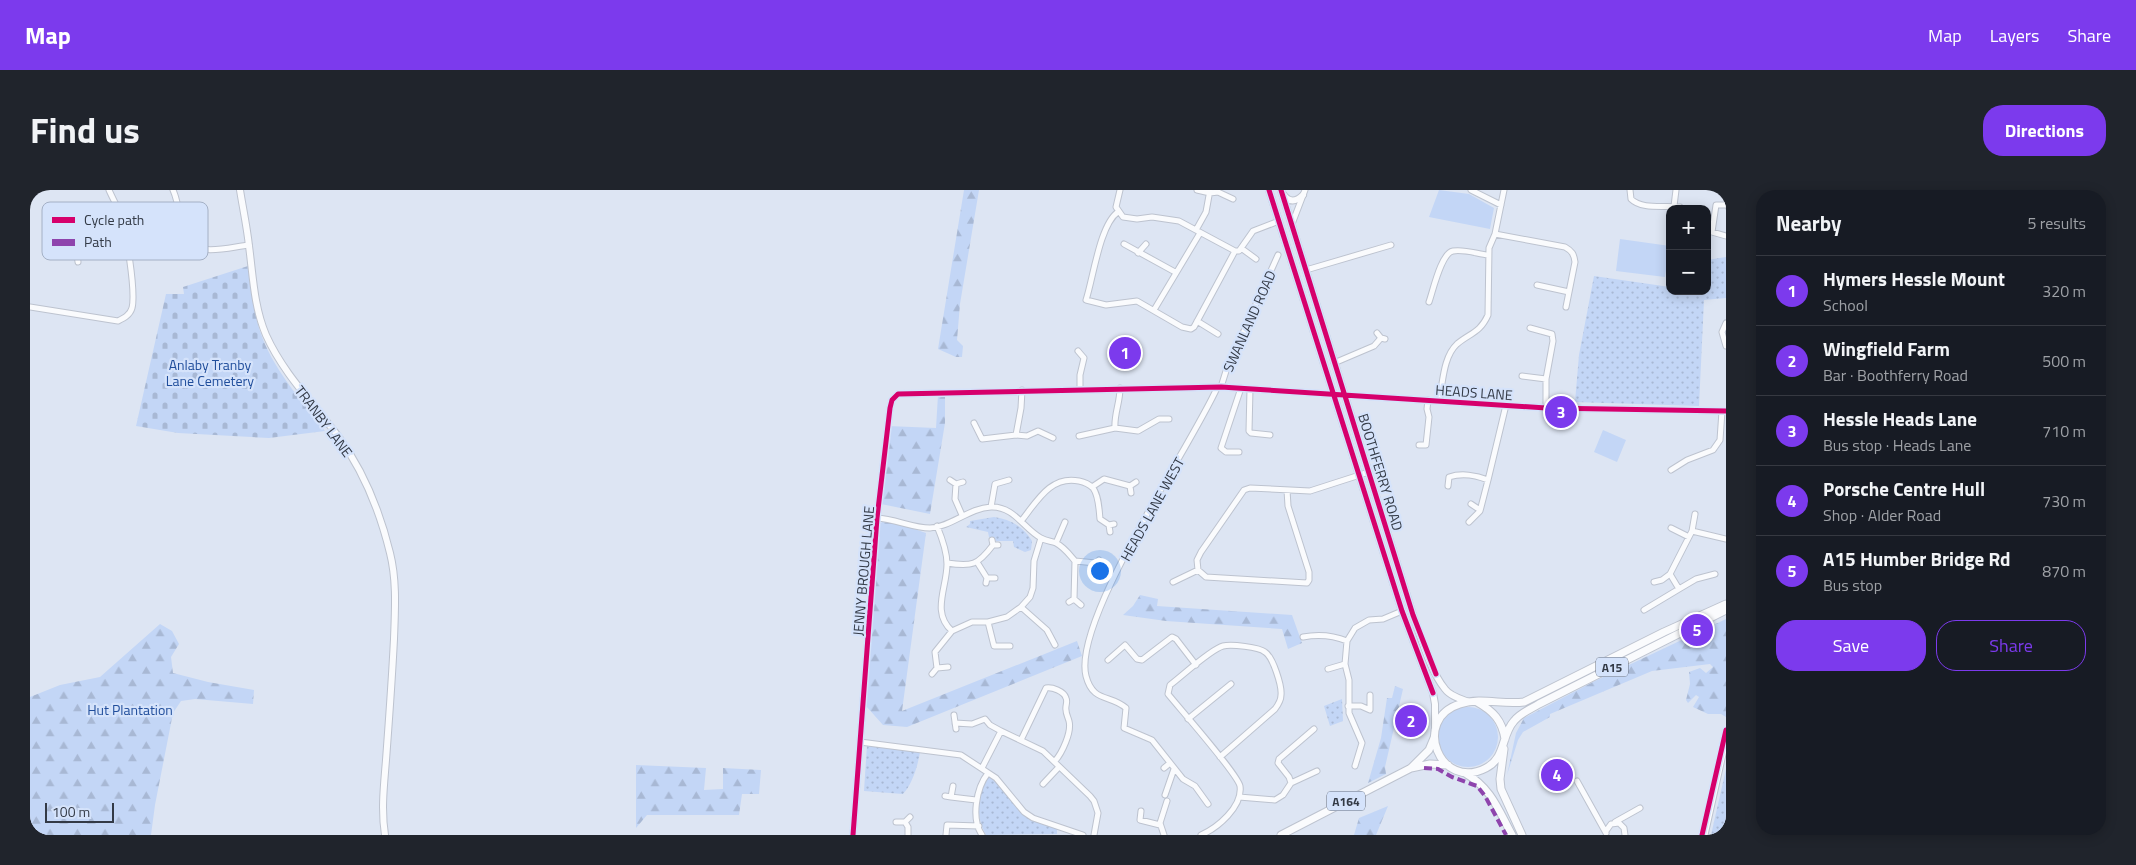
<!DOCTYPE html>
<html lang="en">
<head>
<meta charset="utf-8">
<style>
  body { margin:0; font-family:"Titillium Web",sans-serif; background:#20242c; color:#f1f3f6 }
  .controls { position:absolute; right:15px; top:15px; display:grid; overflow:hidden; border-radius:10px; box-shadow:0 2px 12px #0003 }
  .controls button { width:45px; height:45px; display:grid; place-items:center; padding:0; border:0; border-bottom:1px solid #363941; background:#171b24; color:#f1f3f6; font:25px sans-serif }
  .scale { position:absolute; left:15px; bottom:12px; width:69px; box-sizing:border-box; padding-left:5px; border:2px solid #333a46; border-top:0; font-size:14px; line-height:18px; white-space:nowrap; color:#333a46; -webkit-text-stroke:4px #d5e3fb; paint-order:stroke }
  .you { position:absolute; left:1069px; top:380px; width:18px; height:18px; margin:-12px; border:4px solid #fff; border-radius:50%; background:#1a73e8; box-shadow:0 0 0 8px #1a73e833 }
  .badge { display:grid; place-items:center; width:32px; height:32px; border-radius:50%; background:#7c3aed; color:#fff; font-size:16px; font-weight:700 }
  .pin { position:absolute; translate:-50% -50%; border:2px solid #fff; box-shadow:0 1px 5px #0006 }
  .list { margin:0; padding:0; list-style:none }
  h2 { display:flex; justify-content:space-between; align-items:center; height:65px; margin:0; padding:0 20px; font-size:21px }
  h2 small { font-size:16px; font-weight:400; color:#9ea1a6 }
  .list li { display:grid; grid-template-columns:32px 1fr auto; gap:15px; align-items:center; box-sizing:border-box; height:70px; padding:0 20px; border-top:1px solid #363941 }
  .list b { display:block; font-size:19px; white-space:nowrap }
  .list p { margin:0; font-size:16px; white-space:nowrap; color:#9ea1a6 }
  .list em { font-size:16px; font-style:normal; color:#9ea1a6 }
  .actions { display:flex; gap:10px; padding:15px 20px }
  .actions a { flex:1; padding:11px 0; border:1px solid #7c3aed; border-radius:20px; text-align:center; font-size:18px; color:#7c3aed }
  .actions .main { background:#7c3aed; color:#fff }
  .map { position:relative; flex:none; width:1696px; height:645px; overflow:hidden; border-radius:20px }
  header { display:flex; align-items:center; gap:30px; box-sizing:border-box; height:70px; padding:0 25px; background:#7c3aed; color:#fff }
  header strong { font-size:24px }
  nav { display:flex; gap:28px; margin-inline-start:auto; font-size:18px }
  .intro { display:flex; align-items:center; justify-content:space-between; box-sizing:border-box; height:120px; padding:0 30px }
  h1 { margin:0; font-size:35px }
  .button { padding:12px 22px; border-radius:20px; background:#7c3aed; color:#fff; font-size:18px; font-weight:700 }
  main { display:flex; gap:30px; padding:0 30px }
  aside { flex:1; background:#171b24; border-radius:20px; box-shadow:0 2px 12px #0003 }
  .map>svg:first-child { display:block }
</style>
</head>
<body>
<header>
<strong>Map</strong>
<nav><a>Map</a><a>Layers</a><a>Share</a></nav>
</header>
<div class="intro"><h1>Find us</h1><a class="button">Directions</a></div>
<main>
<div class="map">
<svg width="1696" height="645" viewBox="0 0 1696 645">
  <defs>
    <pattern id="forest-firs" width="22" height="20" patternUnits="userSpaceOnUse" patternTransform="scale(1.25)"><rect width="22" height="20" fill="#c3d6f6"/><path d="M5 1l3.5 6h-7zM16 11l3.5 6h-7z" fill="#a8b8d4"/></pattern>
    <pattern id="cemetery-stones" width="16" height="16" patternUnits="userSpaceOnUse" patternTransform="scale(1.25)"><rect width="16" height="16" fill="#c3d6f6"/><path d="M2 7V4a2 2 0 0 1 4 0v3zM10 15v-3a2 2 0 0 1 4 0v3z" fill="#a8b8d4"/></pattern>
    <pattern id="park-dots" width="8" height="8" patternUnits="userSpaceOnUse" patternTransform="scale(1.25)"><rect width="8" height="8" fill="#c3d6f6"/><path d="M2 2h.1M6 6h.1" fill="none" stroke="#a8b8d4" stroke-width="1.8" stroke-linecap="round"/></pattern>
  </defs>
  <rect width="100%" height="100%" fill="#dde5f3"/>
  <path fill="#c3d6f6" d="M1409,0l30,4 25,14 -4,21 -61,-12z
    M1590,49l50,7 -5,31 -49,-6z
    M1573,240l23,10 -9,22 -23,-10z
    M1408 547a30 30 0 1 1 60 0a30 30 0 1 1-60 0Z"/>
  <path fill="url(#forest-firs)" d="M934,0h15l-19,114 -3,36 6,6 -1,11h-6l-18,-8z
    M908,205h7v28l-15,91 -49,-10 7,-78 48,2z
    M858,330l38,13 -24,178 175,-70 5,15 -175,71 -24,-2 -17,-19 14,-183z
    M1110,405l18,4 -1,7 135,9 10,28 -14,6 -6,-20 -116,-8 -43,-6 10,-9z
    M1696,429v98l-5,-3h-13l-15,-7 6,-10 -3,-2 -8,8 -2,-3 4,-16 -1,-12 11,-4 6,5 7,-6 -3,-3 -58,7 -102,43v3l-27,15 -5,8 -11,35 9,-42 8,-15 71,-37z
    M130,434l12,7 7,13 -8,13 2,16 35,9 46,8 -1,14 -58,-5 -14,2 -8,12 -18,92 -4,30h-121v-138l30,-12 40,-8z
    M1365,496l8,3 -18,78 1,7 -18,9 13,-45 6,-40h5z
    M606,575l70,3 -2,22 19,-1v-21l38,2 -2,24h-17l-3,21h-92l-11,13z
    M1358,616l-12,29h-22l5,-17z"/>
  <path fill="url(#cemetery-stones)" d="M218,76c3,22 5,44 12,65 12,37 41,69 65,100l-56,7 -91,-5 -42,-7 30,-132h18l-1,-7z"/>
  <path fill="url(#park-dots)" d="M1696,67v41l-22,2 -5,106 -124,-4 4,-47 15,-79 76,11v4h37v-31z
    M964,327c16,2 30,10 38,24l-1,9 -6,2 -11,-5 -1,-6h-17l-2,-4h-5l-1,-5 -22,-5 4,-3v-3z
    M1312,509l1,22 -13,5 -6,-20z
    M837,555l53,7c-2,13 -8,33 -17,42l-39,-3z
    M1696,579v66h-15z
    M959,585l35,39 33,15v5l-71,1c-11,-19 -9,-42 3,-60z"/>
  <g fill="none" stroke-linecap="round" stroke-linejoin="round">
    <defs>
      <path id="minor" d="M143,0c6,13 6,28 10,42 9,28 45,15 66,13
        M1090,0l-4,17 7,10 14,2 15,-2 27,4 56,30h4l14,-20 26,-10
        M1167,0l13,3 8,-1 15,7
        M1441,0l30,15
        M1600,0l1,9c11,11 33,6 49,8
        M1696,15h-10l-4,27 14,4
        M1644,16l2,-16
        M1088,22c-18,12 -25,67 -32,88l20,5 31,-4 45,26 9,2 3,-2 41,-76
        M1262,34l13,-34
        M37,37l5,17 4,2
        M1166,40l10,-18 4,-22
        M1465,44l70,13c7,4 9,7 10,15l-9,45
        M1094,54l51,28
        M1211,58l15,11
        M1108,63l8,-9
        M48,72l-2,-16 49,-10
        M1276,80l85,-25
        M1507,95l32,7
        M1399,112c4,-11 12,-49 24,-51 11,-2 25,3 35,4
        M0,117l88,14c6,-3 12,-6 14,-13 4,-16 -6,-81 -13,-97 -3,-7 -7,-14 -10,-21
        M1124,120l46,-77
        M1167,131l21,13
        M1696,133l-4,9 4,14
        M1500,138l22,6 1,7 -7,38v29
        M1347,143l4,5 4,1
        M1048,161l6,7 -4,17v14
        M1304,173l40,-17 7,-8
        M1492,186l24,3
        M1191,197l5,-16 52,-116
        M1220,199l-1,42 2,2 19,2
        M992,200l-1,18 -5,27 11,1 11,-5 15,7
        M1409,211c4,-18 4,-44 18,-57 13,-11 23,-11 31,-29l1,-67 6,-14 9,-44
        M944,233l8,16 34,-4
        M1085,238l23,3 21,-12h10
        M1049,246l36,-8c-1,-14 5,-25 5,-40
        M1389,255h7l3,-28 -2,-8 1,-9
        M1209,262h-13l-5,-4 20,-60
        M1641,280l16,-10 26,-10 7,-10 2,-29
        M920,290l6,4 7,-2
        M926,294l-1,15 7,16
        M1418,296l1,-9c12,-4 27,-2 39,3l18,-75
        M1062,297l12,-8 26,7
        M1101,303l-1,-7 6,-4
        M1441,314l9,6
        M961,317l4,-23 14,-4
        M847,328c18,1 36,10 53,10 21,-1 39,-20 61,-21 23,-1 33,22 50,31 5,3 10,3 15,5 8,4 13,11 19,18l-1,38
        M992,330c15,-19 29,-45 57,-39 5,1 11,4 14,7 6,8 6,22 7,31l9,6
        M1439,332l11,-11 8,-31
        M907,336c5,12 10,25 10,38 0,24 -16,48 5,67l20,-9h16l19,-5 14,-10 9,-10 3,-9 1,-27 7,-23
        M1641,338l18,9
        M1662,341l3,-17
        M1080,342l-1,-7 5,-1
        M962,350l1,5h5
        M1026,353l9,-21
        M1045,371l21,2
        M947,372l10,16
        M917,373c25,4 31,2 46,-18
        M1068,380l-2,-7 3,-3
        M1168,380l-1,-10 4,-8 43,-62 6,-2 60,3 59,-19
        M1685,384l-19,5 -17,10 -9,-15 22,-43 34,8
        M1143,392l25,-12 8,7 101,6 2,-3v-8l-21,-66 -1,-16
        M1624,392l8,-2 8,-6
        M956,393l1,-5h8
        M1039,412l5,-3 7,6
        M991,417l26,23 8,15
        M1614,420l35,-21
        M958,432l6,24h16
        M1273,447c16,-3 29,-2 44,4
        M1078,470l17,-15 12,14 5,1 30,-23 4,2 20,26
        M907,478l-2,-16 17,-21
        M1298,479l17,-5
        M902,484l5,-6 11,-1
        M1318,516h13l9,4v-15
        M924,525l2,14
        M1158,529l43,-35
        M925,533l17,1 13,-5 5,6 11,6
        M991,550l25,-52c6,-1 18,3 20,10 2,4 -1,8 0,12 0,4 2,7 3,11 3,11 -7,32 -14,40
        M830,552l101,13 35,23 28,34 9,6 50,17
        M1325,576l7,-23 -13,-30v-33l-4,-16 2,-23 8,-13 14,-8 14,-1 19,-8
        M952,578l19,-37 42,20 47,45 4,5 4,12 -4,22
        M1134,578l6,-5
        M1547,591l29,52
        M1261,593l-2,-6 -11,-14 1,-4 35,-30
        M1013,594l16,-17
        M1135,605l9,-26
        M915,606l6,1 2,-11
        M921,607l25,3
        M1209,607l36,3 8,-5 8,-12 26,-12
        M1178,614l-13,-18 -12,-7 -31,-39 -28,-12 2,-20c-16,-14 -33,-5 -40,-32 -14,-55 105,-230 131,-288
        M1111,621l-1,9 20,5
        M866,632h9l5,-5
        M875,632l3,5v8
        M1585,632l25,-14
        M1576,641l5,-7 8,-1 5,5 1,7
        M823,645l24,-317 13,-110 2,-8 6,-6 323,-7 325,21 180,3
        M916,645l1,-10 32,1
        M952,645c-11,-16 -6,-47 6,-62
        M1134,645l-4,-12 7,-22
        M1171,645c16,-7 42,-28 39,-49 -3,-13 -60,-77 -72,-92l2,-9c12,-9 41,-36 53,-39 8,-2 36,1 42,6 8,5 17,34 16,43 0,5 -3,10 -6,14l-55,48
        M1675,645l21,-94"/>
      <path id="major" d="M210,0c3,19 7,37 9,56 4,30 5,61 17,89 17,38 47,68 72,101 25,34 42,76 52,117 7,28 5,57 4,86 -2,40 -5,81 -8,121 -2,25 -5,50 -1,75
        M1239,0l133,421 31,82 2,11v23
        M1251,0l132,425c8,22 17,56 32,74 5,7 16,10 24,13
        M1253,4c6,9 13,8 20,1"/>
      <path id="highway" d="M1696,414l-62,28 -140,70c-21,3 -43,-5 -64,2 -49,15 -20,88 26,64 20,-10 15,-33 28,-47 6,-8 17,-12 25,-17l187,-94
        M1447,512c16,9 25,18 28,37
        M1474,559l-4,30 1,10 21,46
        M1381,578l19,-4 18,1
        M1435,583c26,15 33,36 47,62
        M1251,645l130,-67 18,-18 5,-12"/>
    </defs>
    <use href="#minor" stroke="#bdc3cf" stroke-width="7"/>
    <use href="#major" stroke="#bdc3cf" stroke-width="8"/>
    <use href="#highway" stroke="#bdc3cf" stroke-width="9"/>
    <use href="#minor" stroke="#fafbfd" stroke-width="5"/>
    <use href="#major" stroke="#fafbfd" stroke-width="6"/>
    <use href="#highway" stroke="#fafbfd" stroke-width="7"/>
    <path stroke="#8e44ad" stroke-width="4" stroke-dasharray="8 4" stroke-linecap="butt" d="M1394,578l14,1 14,8 25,9 8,10 21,39"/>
    <defs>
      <path id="cycleway" d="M1239,0l133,421 31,82
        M1251,0l132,425 23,59
        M823,645l24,-317 13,-110 2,-8 6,-6 323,-7 325,21 180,3
        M1672,645l24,-105"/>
    </defs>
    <use href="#cycleway" stroke="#d5e3fb" stroke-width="8"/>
    <use href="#cycleway" stroke="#d6006c" stroke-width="5"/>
  </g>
  <g text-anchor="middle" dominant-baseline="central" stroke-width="4.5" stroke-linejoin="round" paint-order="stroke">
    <g fill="#d5e3fb" stroke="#646d7c" stroke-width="1">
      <rect x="1566" y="467.5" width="32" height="19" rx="4"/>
      <rect x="1297" y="601.5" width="38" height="19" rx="4"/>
    </g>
    <g font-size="12" font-weight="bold" fill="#333a46">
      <text x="1582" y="477">A15</text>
      <text x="1316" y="611">A164</text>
    </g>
    <g font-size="14" fill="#333a46" stroke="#d5e3fb">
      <text transform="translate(1219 131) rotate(-66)">SWANLAND ROAD</text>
      <text transform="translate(1444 202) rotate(4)">HEADS LANE</text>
      <text transform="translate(294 231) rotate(53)">TRANBY LANE</text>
      <text transform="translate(1351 282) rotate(73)">BOOTHFERRY ROAD</text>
      <text transform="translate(1122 319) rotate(-61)">HEADS LANE WEST</text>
      <text transform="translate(833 381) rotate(-85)">JENNY BROUGH LANE</text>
    </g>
    <g font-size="14" fill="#1f4d9b" stroke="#d5e3fb">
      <text x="180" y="174">Anlaby Tranby<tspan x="180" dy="16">Lane Cemetery</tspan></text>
      <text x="100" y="519">Hut Plantation</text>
    </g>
  </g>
  <rect x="12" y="12" width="166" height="58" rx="8" fill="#d5e3fb" stroke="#a4b0c5" stroke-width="1"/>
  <rect x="22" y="27" width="23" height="6" fill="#d6006c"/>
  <rect x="22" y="49" width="23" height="7" fill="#8e44ad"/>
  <g font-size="14" fill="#333a46">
    <text x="54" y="35">Cycle path</text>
    <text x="54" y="57">Path</text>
  </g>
</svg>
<div class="controls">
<button>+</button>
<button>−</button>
</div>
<div class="scale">100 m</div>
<div class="you"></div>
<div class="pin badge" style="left:1095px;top:163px">1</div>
<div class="pin badge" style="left:1381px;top:531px">2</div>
<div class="pin badge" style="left:1531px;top:222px">3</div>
<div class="pin badge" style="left:1527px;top:585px">4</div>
<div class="pin badge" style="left:1667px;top:440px">5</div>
</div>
<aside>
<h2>Nearby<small>5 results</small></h2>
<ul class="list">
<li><span class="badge">1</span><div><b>Hymers Hessle Mount</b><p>School</p></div><em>320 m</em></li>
<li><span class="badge">2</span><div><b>Wingfield Farm</b><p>Bar · Boothferry Road</p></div><em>500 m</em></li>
<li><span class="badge">3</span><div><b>Hessle Heads Lane</b><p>Bus stop · Heads Lane</p></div><em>710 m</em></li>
<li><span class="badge">4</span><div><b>Porsche Centre Hull</b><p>Shop · Alder Road</p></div><em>730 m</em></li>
<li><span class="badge">5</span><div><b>A15 Humber Bridge Rd</b><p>Bus stop</p></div><em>870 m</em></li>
</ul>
<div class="actions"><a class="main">Save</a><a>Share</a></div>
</aside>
</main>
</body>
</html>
